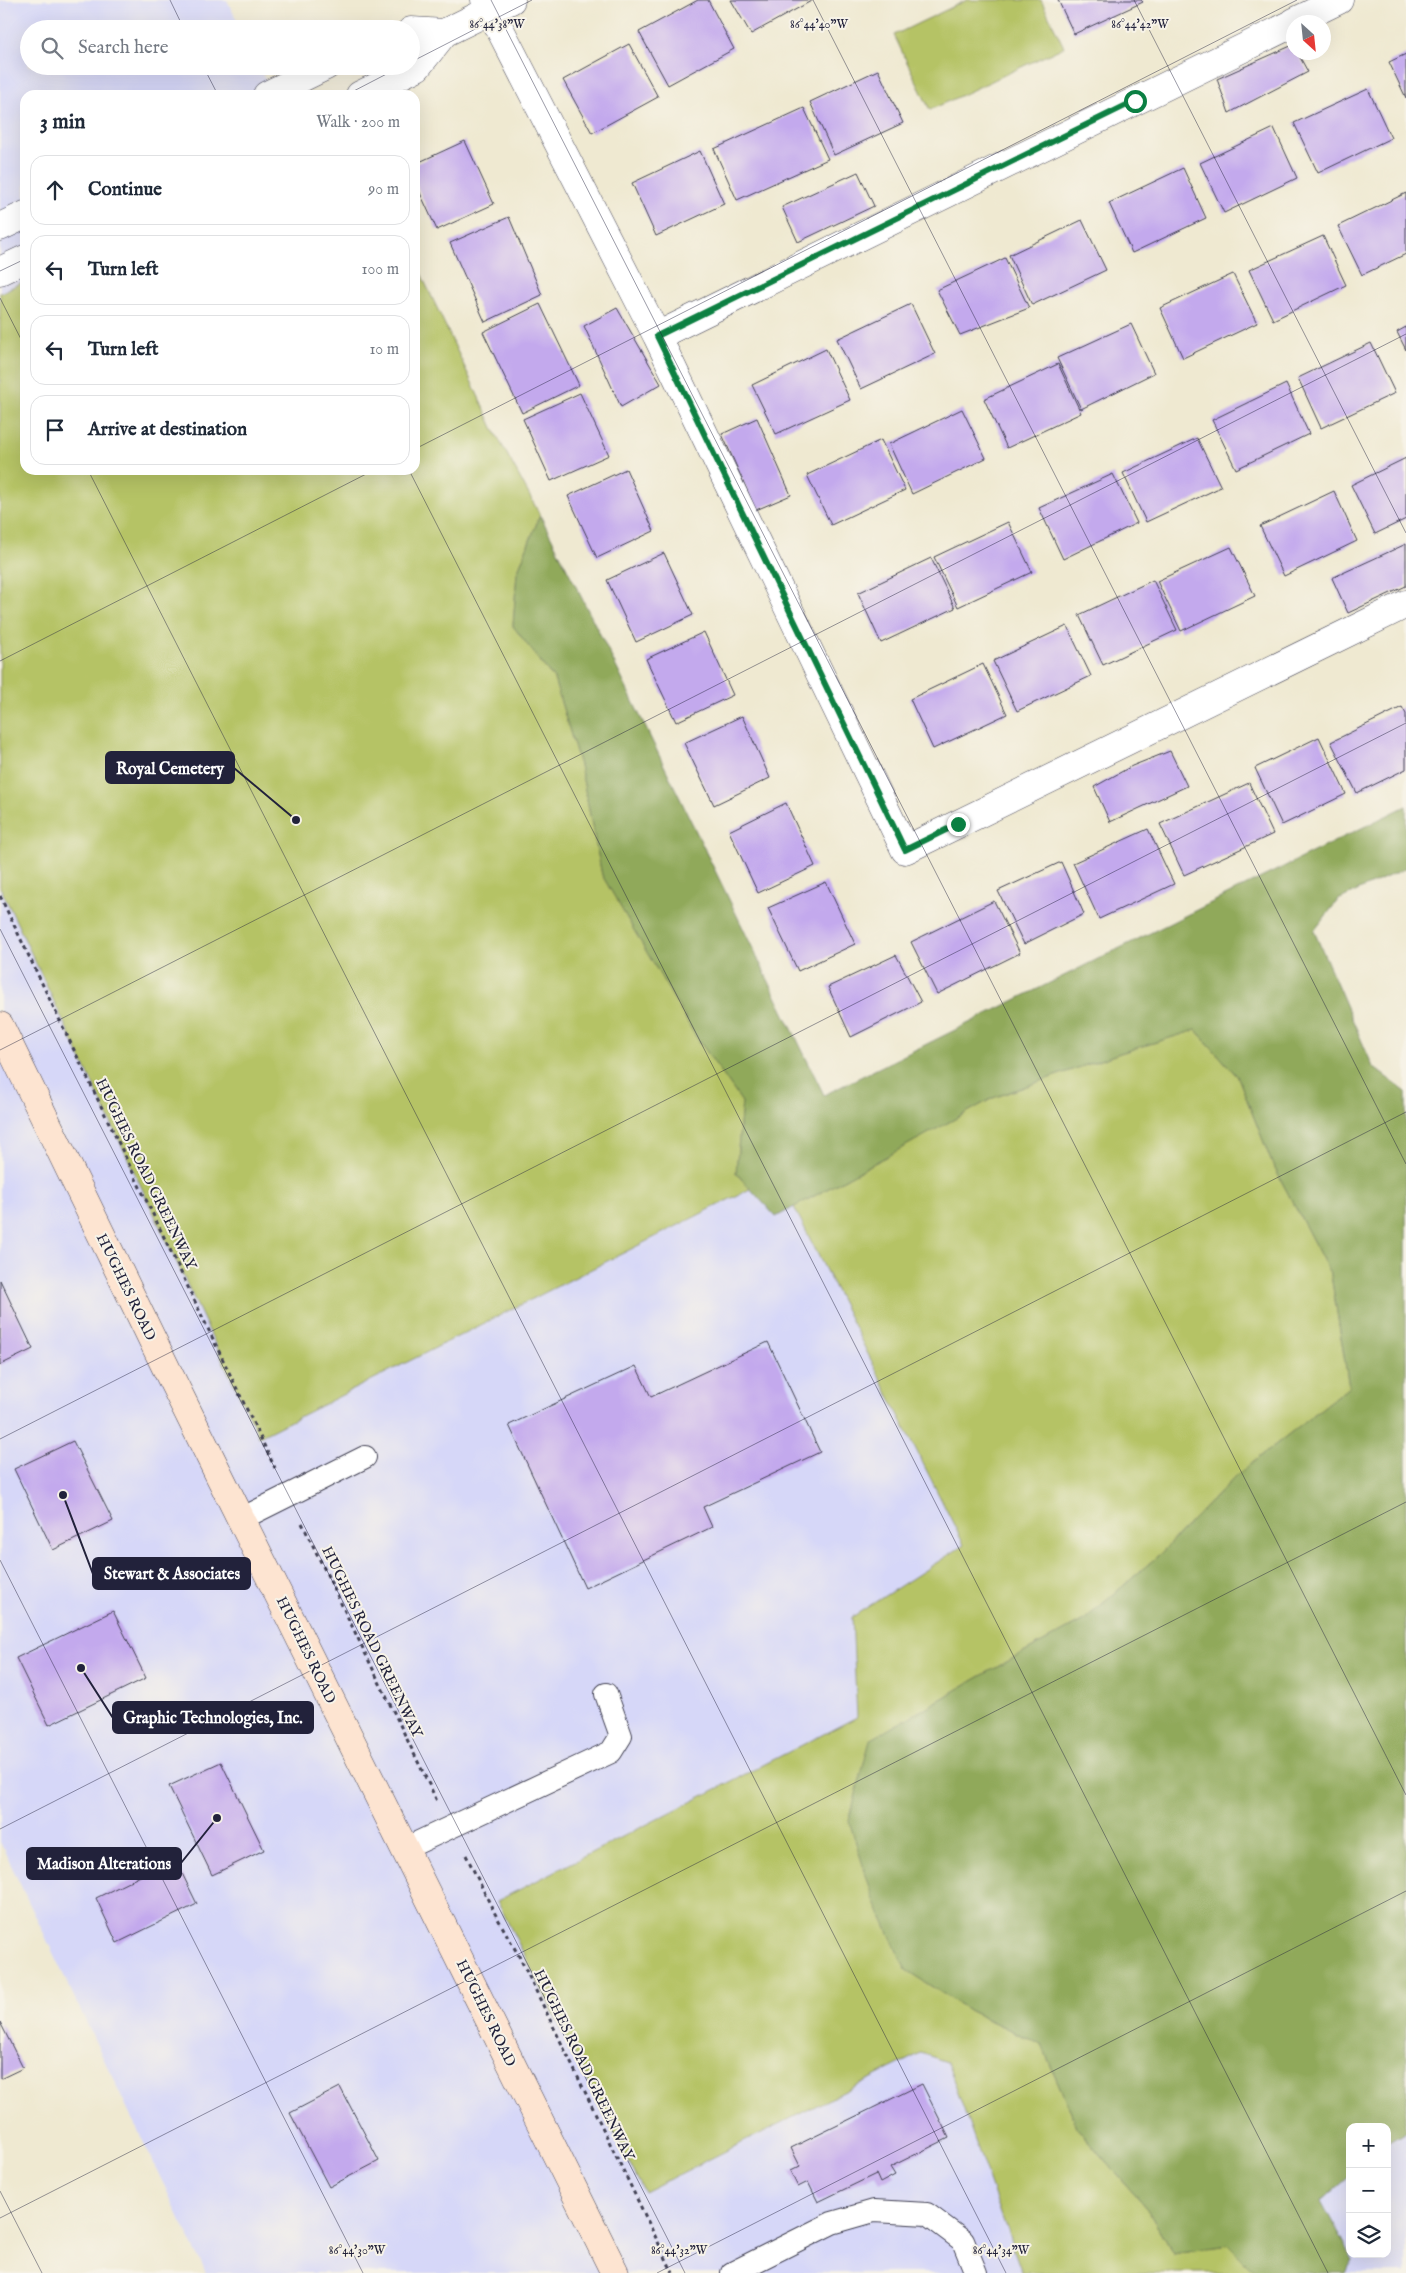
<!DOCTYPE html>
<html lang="en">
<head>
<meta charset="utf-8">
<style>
  body { margin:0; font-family:"IM FELL English",serif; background:#f6f6f7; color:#1f2937 }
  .controls { position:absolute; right:15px; bottom:15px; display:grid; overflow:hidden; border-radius:10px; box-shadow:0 5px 20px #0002 }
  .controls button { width:45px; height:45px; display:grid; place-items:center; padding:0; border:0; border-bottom:1px solid #e0e1e3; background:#fff; color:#1f2937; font:25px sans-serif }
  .compass { position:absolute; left:1286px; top:15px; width:45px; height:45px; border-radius:50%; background:#fff; box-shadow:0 5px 20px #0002; rotate:153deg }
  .stop { position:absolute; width:15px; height:15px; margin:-11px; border:4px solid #0b8043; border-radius:50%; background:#fff }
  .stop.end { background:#0b8043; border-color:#fff; box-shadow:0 1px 5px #0008 }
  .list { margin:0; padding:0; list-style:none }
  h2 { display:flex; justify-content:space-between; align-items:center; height:65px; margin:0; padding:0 20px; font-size:21px }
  h2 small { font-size:16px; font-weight:400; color:#747a83 }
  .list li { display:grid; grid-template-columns:32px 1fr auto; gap:15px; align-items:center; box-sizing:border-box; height:70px; margin:0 10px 10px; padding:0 10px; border:1px solid #e0e1e3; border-radius:15px }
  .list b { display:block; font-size:19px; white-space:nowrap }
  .list em { font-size:16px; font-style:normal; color:#747a83 }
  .icon { flex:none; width:28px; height:28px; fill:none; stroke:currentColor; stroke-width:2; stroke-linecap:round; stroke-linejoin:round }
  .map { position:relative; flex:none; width:1406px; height:2273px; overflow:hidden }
  .search { position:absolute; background:#fff; box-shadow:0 5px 20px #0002; left:20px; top:20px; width:400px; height:55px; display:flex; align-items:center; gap:12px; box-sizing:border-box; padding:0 18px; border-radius:28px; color:#747a83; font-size:19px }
  .panel { position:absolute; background:#fff; box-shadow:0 5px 20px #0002; left:20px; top:90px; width:400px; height:385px; border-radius:15px }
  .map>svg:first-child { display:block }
</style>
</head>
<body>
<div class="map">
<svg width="1406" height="2273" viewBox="0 0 1406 2273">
  <rect width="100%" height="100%" fill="#f7f3e8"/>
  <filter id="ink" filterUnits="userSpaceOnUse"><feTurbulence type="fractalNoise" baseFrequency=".02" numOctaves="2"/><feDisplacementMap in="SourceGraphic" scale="10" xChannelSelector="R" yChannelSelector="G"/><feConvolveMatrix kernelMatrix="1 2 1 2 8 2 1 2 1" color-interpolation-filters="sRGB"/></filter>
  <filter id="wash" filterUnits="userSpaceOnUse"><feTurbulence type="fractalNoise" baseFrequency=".0096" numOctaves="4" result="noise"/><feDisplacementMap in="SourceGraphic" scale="20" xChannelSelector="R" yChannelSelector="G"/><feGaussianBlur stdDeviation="1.12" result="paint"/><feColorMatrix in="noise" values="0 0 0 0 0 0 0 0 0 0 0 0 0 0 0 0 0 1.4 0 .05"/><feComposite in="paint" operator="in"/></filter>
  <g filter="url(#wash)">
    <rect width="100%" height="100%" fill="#efe9d1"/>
    <path fill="#d6d7f8" d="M0,0h227l14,29h-212v37h230l14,29h-248v186l-25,12z
      M0,887l259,550 491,-248 26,28 18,-10 170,338 -112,72 5,100 -360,184 147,291 277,-139 26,9 75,211h-816l-206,-431z
      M1406,2132v141h-61l8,-13 -32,-59 29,-26v79h37v-111z"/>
    <path fill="#b5c365" stroke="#6c7250" d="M967,0h74l23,47 -134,63 -36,-75z
      M415,261l81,173 44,81 -23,58 -4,53 41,53 26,86 22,110 93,160 47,67 -6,71 14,16 -491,248 -259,-550v-594l25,-12v189h390z
      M1196,1030l42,47 34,86 59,112 18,112 -111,87 -78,80 -76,66 -105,57 -108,63 35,230 64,41 72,34 36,84 69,80 26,44 55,-8 28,28h-234l-75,-211 -26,-9 -277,139 -147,-291 360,-184 -5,-100 112,-72 -170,-338 199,-109 127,-45z"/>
    <path fill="#90a95a" stroke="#59664a" d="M540,515l68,135 216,445 582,-289v62l-68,32 -24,31 59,136 33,25v1040l-19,11v-16h-37v48l-29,26 32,59 -8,13h-89l-28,-28 -55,8 -26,-44 -69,-80 -36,-84 -72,-34 -64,-41 -31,-67 -26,-82 21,-81 109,-63 105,-57 76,-66 78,-80 111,-87 -18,-112 -59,-112 -34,-86 -42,-47 -76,23 -127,45 -217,119 -40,-44 6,-71 -47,-67 -93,-160 -22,-110 -26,-86 -41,-53 4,-53z"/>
    <g id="blocks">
      <path fill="#c3a9ed" d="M698,0h10l26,49 -66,36 -29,-53z
        M731,0h82l-62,34z
        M1058,0h83l2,2 -69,32z
        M629,44l29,53 -66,36 -29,-53z
        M1293,45l1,7h3l11,20 -79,41 -12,-34z
        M1406,54v44l-17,-36z
        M878,70l25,53 -69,32 -24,-53z
        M1368,89l23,49 -73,35 -24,-50z
        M804,108l24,51 -91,41 -23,-51z
        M1274,128l23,50 -73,35 -24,-50z
        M465,141l29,63 -57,26 -22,-48v-18z
        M700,151l24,53 -68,32 -24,-53z
        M1183,168l23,50 -74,35 -23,-50z
        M858,172l16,34 -76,36 -16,-35z
        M1406,193v61l-44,21 -24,-49z
        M509,217l33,78 -57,27 -35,-79z
        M1082,220l24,50 -74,35 -23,-50z
        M1323,236l23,49 -73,35 -24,-50z
        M1005,258l24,50 -69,27 -23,-45z
        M1233,274l24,49 -74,35 -23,-50z
        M540,304l39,81 -57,28 -39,-81z
        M911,304l24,50 -74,35 -24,-50z
        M617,308l44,76 -40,23 -37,-81z
        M1131,324l23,49 -73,36 -24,-51z
        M1406,327v23l-9,-18z
        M1371,343l24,50 -74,35 -23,-50z
        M826,349l24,51 -74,34 -24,-49z
        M1058,364l23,49 -74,35 -23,-49z
        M1286,384l23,50 -73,35 -24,-49z
        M580,393l29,62 -58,26 -28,-62z
        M962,409l24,49 -74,36 -23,-50z
        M757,418l34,77 -35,15 -34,-76z
        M1197,438l24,49 -75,35 -23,-49z
        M881,440l24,50 -74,35 -24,-50z
        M1406,458v61l-31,15 -24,-49z
        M626,469l28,62 -57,27 -29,-62z
        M1113,474l24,49 -74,36 -24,-51z
        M1334,491l23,50 -73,35 -24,-50z
        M1008,522l24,50 -74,35 -24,-50z
        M1406,544v42l-58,27 -16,-35z
        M1231,547l24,49 -74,35 -24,-50z
        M664,553l29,62 -57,27 -29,-62z
        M931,558l24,50 -74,35 -23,-50z
        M1153,580l24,50 -74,35 -24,-50z
        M1067,626l24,50 -74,35 -24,-50z
        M704,632l29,63 -57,27 -30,-63z
        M983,664l24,50 -74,35 -23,-50z
        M1402,707l4,7v55l-49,24 -26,-51z
        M742,716l28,62 -56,27 -30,-62z
        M1319,737l27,57 -64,31 -27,-57z
        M1170,751l17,35 -77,36 -16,-35 38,-21z
        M1249,783l24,51 -89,41 -24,-51z
        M786,803l29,63 -57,27 -29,-62z
        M1148,829l26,55 -75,35 -26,-56z
        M1061,862l23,52 -60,30 -26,-53z
        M826,882l29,62 -57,27 -30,-63z
        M994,901l26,52 -83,41 -26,-52z
        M896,955l25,47 -70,35 -23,-50z
        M0,1280l33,69 -33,16z
        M768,1342l52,110 -117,55 9,20 -127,61 -76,-163 127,-59 15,31z
        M73,1441l40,80 -60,29 -39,-81z
        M113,1611l33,67 -97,47 -33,-67z
        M221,1762l43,88 -52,25 -43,-89z
        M175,1859l22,45 -80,39 -21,-45z
        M0,2022l23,46 -23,11z
        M922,2084l27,54 -59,29 5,8 -15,8 -4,-9 -58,28 -10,-20 -10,5 -8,-16 10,-5 -9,-18z
        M340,2087l39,74 -50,26 -39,-74z"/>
    </g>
  </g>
  <g filter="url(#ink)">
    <use href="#blocks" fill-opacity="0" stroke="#414052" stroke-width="1"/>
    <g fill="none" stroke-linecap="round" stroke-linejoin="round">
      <defs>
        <path id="lane" d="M241,1519l124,-62
          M404,1849l207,-97 10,-16 -15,-42
          M732,2273l100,-50 42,-12 53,3 36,27 13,32"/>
        <path id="street" d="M485,0l172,336 248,514 501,-246
          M1294,22l45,-22
          M411,31l33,2
          M267,95l59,-29
          M360,95l57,-28 27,-34 67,-33
          M0,227l25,-12
          M0,271l25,-12
          M657,336l637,-313"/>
        <path id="secondary" d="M0,1026l169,348 446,899"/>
      </defs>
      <use href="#lane" stroke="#414052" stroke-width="24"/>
      <use href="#street" stroke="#414052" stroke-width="29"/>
      <use href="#secondary" stroke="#414052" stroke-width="29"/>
      <path stroke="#414052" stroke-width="3" stroke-dasharray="4 4" stroke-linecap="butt" d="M0,896l275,572
        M302,1523l135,278
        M466,1855l27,55 27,48 153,315"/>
      <use href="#lane" stroke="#fff" stroke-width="22"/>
      <use href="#street" stroke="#fff" stroke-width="28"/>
      <use href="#secondary" stroke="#fde4d1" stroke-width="28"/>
    </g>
  </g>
  <g fill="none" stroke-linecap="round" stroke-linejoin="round" filter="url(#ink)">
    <path stroke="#0b8043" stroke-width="6" d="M958,824l-53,26 -248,-514 478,-235"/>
  </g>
  <path fill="none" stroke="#22223b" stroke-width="1" stroke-opacity="0.45" d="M170,0l14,29M491,0l915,1795M813,0l593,1164M1134,0l272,533M411,62l121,-62M203,66l15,29M346,95l56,-29M0,271l25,-12M0,298l25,49M415,449l882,-449M88,470l918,1803M409,470l919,1803M0,661l374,-191M0,929l685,1344M0,1050l1406,-716M0,1439l1406,-716M0,1560l363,713M0,1829l1406,-717M0,2191l42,82M0,2218l1406,-716M657,2273l749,-382"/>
  <g text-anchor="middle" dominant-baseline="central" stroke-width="4" stroke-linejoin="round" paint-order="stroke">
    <g font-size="15" fill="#22223b" stroke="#f7f3e8">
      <text transform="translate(146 1174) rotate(64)">HUGHES ROAD GREENWAY</text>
      <text transform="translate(126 1287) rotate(64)">HUGHES ROAD</text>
      <text transform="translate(372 1642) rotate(64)">HUGHES ROAD GREENWAY</text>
      <text transform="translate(306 1650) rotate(64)">HUGHES ROAD</text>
      <text transform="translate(486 2013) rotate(64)">HUGHES ROAD</text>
      <text transform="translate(584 2065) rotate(64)">HUGHES ROAD GREENWAY</text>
    </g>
  </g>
  <g font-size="12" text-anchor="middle" fill="#22223b" stroke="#f7f3e8" stroke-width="4" stroke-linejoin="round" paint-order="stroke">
    <text x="497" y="28">86°44'38"W</text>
    <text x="819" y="28">86°44'40"W</text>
    <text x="1140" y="28">86°44'42"W</text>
    <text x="357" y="2254">86°44'30"W</text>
    <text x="679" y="2254">86°44'32"W</text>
    <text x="1001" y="2254">86°44'34"W</text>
  </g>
  <path fill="none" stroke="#22223b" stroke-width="2" d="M296 820L234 768M63 1495L93 1574M81 1668L113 1718M217 1818L181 1863"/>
  <g fill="#22223b" stroke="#f7f3e8" stroke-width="2">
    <circle cx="296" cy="820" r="5"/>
    <circle cx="63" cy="1495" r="5"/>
    <circle cx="81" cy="1668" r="5"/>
    <circle cx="217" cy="1818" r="5"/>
  </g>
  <g fill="#22223b" stroke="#22223b" stroke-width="2">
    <rect x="106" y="752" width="128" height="31" rx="5"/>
    <rect x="93" y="1558" width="157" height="31" rx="5"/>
    <rect x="113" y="1702" width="200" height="31" rx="5"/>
    <rect x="27" y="1848" width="154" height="31" rx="5"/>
  </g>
  <g font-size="16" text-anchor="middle" font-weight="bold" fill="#fff">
    <text x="170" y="774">Royal Cemetery</text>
    <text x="172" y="1579">Stewart &amp; Associates</text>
    <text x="213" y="1723">Graphic Technologies, Inc.</text>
    <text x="104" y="1869">Madison Alterations</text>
  </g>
</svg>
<div class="controls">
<button>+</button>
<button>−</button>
<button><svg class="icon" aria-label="layers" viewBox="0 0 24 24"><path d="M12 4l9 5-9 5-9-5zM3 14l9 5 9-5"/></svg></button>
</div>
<svg class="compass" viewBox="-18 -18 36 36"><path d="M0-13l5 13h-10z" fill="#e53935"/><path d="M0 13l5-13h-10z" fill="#747a83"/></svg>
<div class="stop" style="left:1135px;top:101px"></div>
<div class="stop end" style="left:958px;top:824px"></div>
<div class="search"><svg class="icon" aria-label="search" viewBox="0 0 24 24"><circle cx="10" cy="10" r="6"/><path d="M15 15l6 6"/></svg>Search here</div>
<section class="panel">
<h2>3 min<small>Walk · 200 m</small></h2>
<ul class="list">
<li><svg class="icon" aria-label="ahead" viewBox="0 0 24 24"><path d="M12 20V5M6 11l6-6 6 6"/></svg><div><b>Continue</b></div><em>90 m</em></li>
<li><svg class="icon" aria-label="left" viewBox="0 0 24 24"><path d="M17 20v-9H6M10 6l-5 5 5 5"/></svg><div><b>Turn left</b></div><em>100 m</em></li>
<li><svg class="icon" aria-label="left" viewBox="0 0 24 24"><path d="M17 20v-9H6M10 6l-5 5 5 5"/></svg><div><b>Turn left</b></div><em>10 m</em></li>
<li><svg class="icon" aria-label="arrive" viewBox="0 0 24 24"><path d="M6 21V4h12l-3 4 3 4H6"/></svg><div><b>Arrive at destination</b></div></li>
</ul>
</section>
</div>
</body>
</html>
